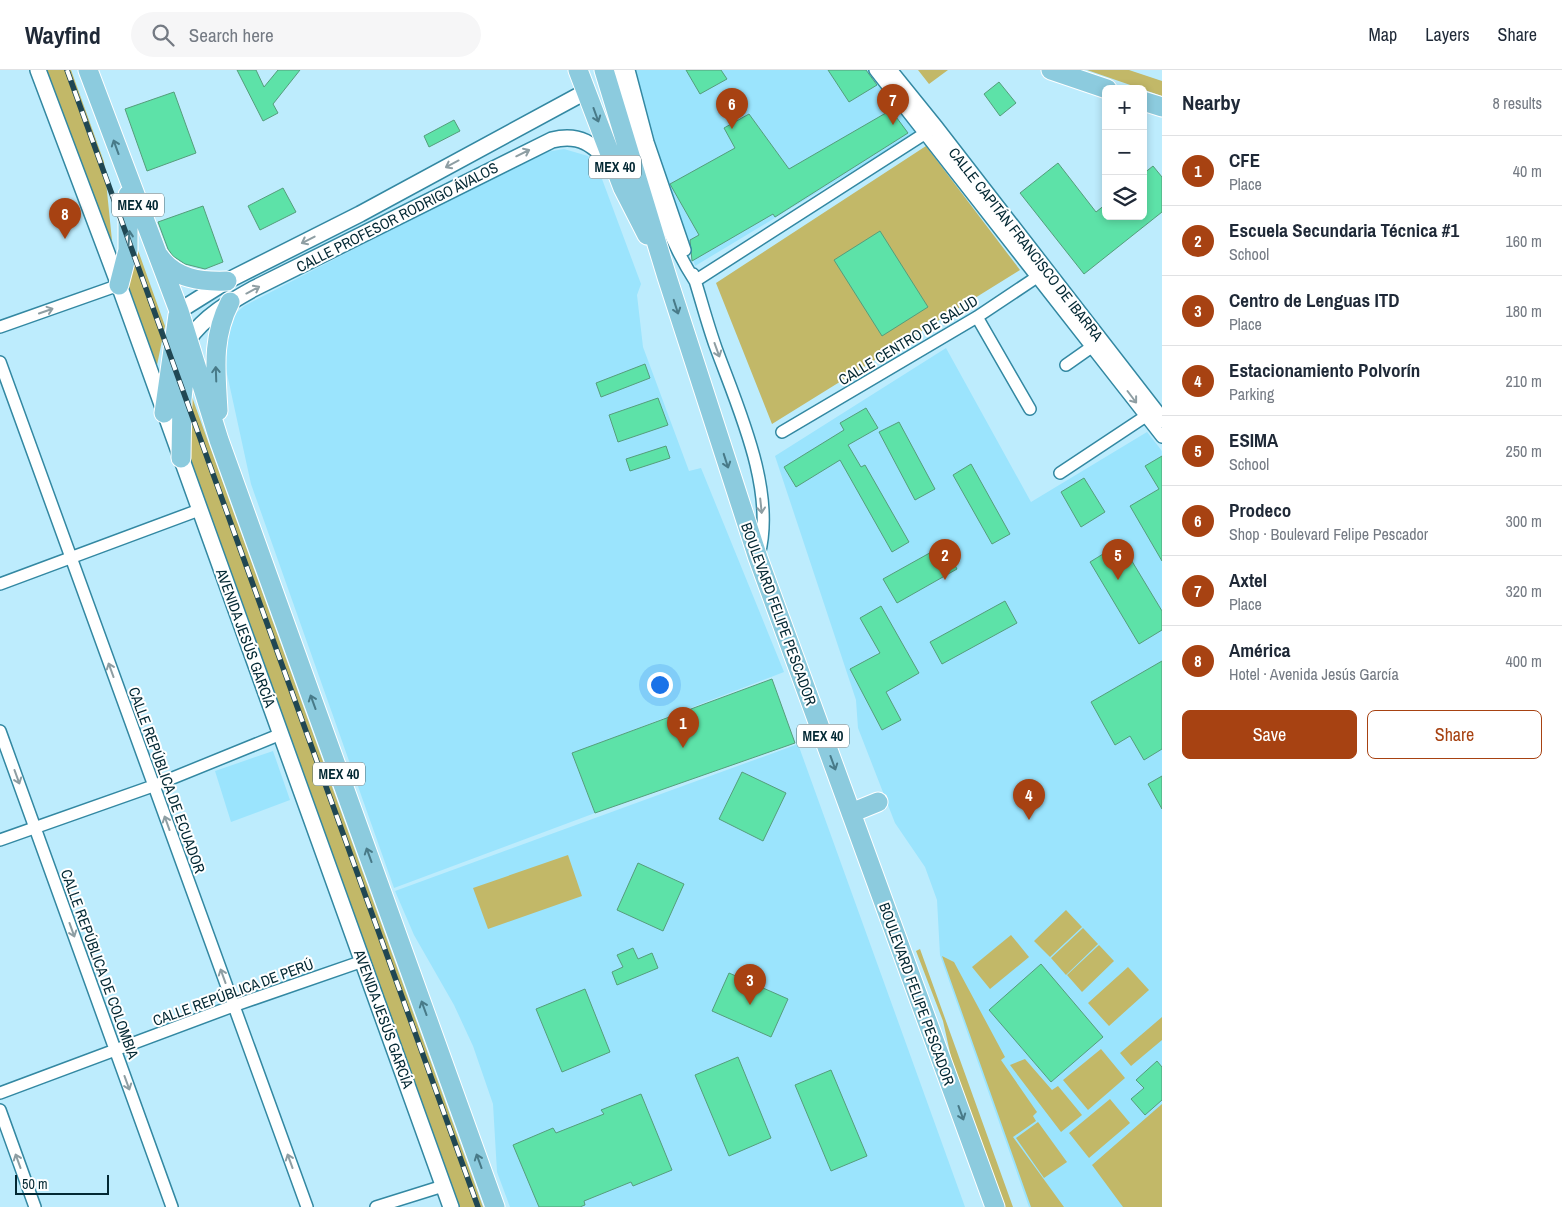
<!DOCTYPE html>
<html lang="en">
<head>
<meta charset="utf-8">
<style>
  body { margin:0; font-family:"Archivo Narrow",sans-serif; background:#f6f6f7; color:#1f2937 }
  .controls { position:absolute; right:15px; top:15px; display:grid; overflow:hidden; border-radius:8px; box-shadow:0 2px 8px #0003 }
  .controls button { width:45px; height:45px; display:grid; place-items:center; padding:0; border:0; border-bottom:1px solid #e0e1e3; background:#fff; color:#1f2937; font:25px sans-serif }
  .scale { position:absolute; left:15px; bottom:12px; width:94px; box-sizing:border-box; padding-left:5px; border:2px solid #032833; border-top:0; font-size:14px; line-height:18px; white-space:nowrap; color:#032833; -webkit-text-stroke:4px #fff; paint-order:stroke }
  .you { position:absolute; left:659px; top:614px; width:18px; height:18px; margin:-12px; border:4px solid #fff; border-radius:50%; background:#1a73e8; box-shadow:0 0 0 8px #1a73e833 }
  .badge { display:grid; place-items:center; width:32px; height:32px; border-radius:50%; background:#a74212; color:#fff; font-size:16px; font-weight:700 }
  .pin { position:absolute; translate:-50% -41px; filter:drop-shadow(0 1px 2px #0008) }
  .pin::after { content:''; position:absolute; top:26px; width:18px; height:15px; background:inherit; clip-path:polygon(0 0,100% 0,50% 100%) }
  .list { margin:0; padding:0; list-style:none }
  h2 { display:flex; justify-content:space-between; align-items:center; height:65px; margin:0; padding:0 20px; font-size:21px }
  h2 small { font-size:16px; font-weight:400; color:#747a83 }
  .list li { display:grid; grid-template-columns:32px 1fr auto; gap:15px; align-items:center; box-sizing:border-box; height:70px; padding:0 20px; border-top:1px solid #e0e1e3 }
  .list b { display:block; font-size:19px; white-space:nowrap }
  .list p { margin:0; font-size:16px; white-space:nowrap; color:#747a83 }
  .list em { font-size:16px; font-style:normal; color:#747a83 }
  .actions { display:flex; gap:10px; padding:15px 20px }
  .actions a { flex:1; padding:11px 0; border:1px solid #a74212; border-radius:8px; text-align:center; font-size:18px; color:#a74212 }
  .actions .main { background:#a74212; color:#fff }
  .icon { flex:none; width:28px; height:28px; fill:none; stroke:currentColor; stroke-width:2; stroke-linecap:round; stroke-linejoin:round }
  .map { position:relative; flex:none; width:1162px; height:1137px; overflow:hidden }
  header { display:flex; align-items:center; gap:30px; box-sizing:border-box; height:70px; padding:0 25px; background:#fff; border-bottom:1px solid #e0e1e3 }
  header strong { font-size:24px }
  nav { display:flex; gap:28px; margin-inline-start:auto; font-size:18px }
  .search { width:350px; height:45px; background:#f6f6f7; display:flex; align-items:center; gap:12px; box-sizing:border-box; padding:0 18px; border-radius:28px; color:#747a83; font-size:19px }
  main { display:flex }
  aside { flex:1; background:#fff }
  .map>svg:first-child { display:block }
</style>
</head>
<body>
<header>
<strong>Wayfind</strong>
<div class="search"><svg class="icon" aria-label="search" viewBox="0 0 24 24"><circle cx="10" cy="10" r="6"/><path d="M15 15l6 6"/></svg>Search here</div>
<nav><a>Map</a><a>Layers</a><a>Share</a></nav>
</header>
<main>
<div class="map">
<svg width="1162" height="1137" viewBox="0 0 1162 1137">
  <rect width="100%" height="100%" fill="#bdecfd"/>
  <path fill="#9be4fd" d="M632,0h237l47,63 -221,133z
    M564,79l24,7 14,23 39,105 -4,11 6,52 46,124 12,-3 83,204 -211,81 22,60 -201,75 -143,-404 -27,-124 -1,-17 12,-29 9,-8 296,-153z
    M946,278l85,154 116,-70 15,19v756h-133l-89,-252 -3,-55 -12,-33 -30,-44 -37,-95 -2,-28 -81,-244z
    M798,674l167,463h-455l-13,-35 -4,-68 -20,-58 -19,-41 -40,-70 -19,-44z
    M273,681l17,49 -59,22 -16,-51z"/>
  <path fill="#c2b868" d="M42,0h29l33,92 11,108z
    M918,0h30l-19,14z
    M1087,0h42l33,11v15z
    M926,76l94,124 -248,154 -56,-141z
    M134,169l31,87 -9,44 -28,-82z
    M187,313l296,824h-24l-270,-749z
    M568,785l14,41 -94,33 -15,-41z
    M1066,840l16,17 -32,30 -16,-16z
    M1083,858l15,16 -32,31 -15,-17z
    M1011,865l18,22 -39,32 -18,-22z
    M1099,875l15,16 -32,31 -15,-17z
    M920,879l93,258h-9l-51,-141 -10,-45 -27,-70z
    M942,886l12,6 51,95 -4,3 36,52 -4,4 3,5 -23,16 51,70h-33z
    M1128,897l21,23 -40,36 -21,-23z
    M1162,947v23l-31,26 -11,-13z
    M1101,979l24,29 -37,32 -25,-30z
    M1025,989l27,31 6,-4 24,29 -21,17 -51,-67z
    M1110,1029l20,24 -41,35 -20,-25z
    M1162,1034v103h-39l-31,-42z
    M1038,1052l29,40 -23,16 -28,-40z"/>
  <path fill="#5de2a8" stroke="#559d7b" d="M237,0h19l8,17 14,-17h22l-27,34 5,9 -15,8z
    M686,0h35l6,9 -27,15z
    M828,0h38l11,15 -28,17z
    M999,12l17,21 -16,13 -16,-22z
    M174,22l22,61 -49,18 -22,-62z
    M891,40l17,23 -133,84 -2,-3 -81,47 -2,-21 9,-5 -29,-51 65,-36 -11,-20 25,-14 40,55z
    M454,50l6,11 -31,16 -5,-11z
    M1058,93l38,49 10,-8v12h37v-42l10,-8 9,11v35l-78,62 -64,-81z
    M283,118l13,24 -36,18 -12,-24z
    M203,136l20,56 -18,7 -20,-5 -12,-8 -5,-7 -10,-27z
    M880,161l48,76 -46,29 -48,-76z
    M645,294l5,14 -49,19 -5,-14z
    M658,328l10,27 -50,17 -9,-27z
    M866,338l12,20 -30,17 13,22 4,-2 44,77 -17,10 -52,-92 -44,27 -12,-20 60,-37 -4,-7z
    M899,352l36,67 -20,11 -36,-68z
    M666,376l4,12 -40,13 -4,-12z
    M1162,386v105l-32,-55 29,-17 -14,-23z
    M971,394l39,70 -18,10 -39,-69z
    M1084,408l21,34 -24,15 -20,-35z
    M1121,473l41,68v19l-23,14 -49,-82z
    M944,475l13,24 -60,34 -14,-24z
    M1005,531l12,22 -75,41 -12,-22z
    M881,536l38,67 -33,19 15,28 -19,10 -32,-61 30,-16 -20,-35z
    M1162,591v88l-18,11 -14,-24 -15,9 -24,-43z
    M772,609l23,64 -200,70 -23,-60z
    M742,702l44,21 -23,48 -44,-22z
    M1162,706v33l-14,-25z
    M638,793l46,21 -21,47 -46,-21z
    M633,878l5,11 14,-6 6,15 -41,17 -5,-13 11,-5 -6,-12z
    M1041,894l62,73 -52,45 -62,-72z
    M729,903l59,26 -17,38 -59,-26z
    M585,919l25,63 -48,20 -26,-63z
    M738,987l33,81 -42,18 -34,-81z
    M1157,991l5,6v33l-17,15 -14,-16 13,-11 -8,-8z
    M831,1000l36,86 -36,15 -36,-86z
    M641,1024l31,76 -39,16 -2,-4 -47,19 1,4 -5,2h-41l-26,-62 40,-17 3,5 48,-19 -3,-4z"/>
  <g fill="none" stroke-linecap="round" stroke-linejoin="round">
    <defs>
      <path id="minor" d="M620,0c18,71 35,149 75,211l240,-154
        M629,0l19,72 37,108
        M875,0l287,367
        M693,204c8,25 14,49 23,74 22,60 60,142 43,207
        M977,247l53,92
        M0,257l119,-42
        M0,292l307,845
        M1066,295l27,-19
        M782,362l195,-115 66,-44
        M1060,403l92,-61
        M0,514l199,-74
        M0,661l172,476
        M0,770l153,-54 128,-52
        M0,1023l233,-87 130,-45
        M0,1040l35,97
        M376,1137l67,-21"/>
      <path id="tertiary" d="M38,0l81,215 332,922
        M889,0l46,57 227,293
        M179,241l48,-30 133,-67 227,-123
        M188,270c17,-24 40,-37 65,-51l299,-149c29,-7 41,5 61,24"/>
      <path id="primary" d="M88,0l91,241 40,129 276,767
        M578,0l45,118 24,47
        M604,0l63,207 91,281 237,649
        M1051,0l56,19
        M1143,31l19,6
        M159,186c16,23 42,26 68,25
        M119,215l9,-35v-55
        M218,341c-2,-39 -7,-72 12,-109
        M164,343l14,-98
        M181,388l1,-59 5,-52
        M851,743l27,-11"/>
    </defs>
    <use href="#minor" stroke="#3388a2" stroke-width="14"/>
    <use href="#tertiary" stroke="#3388a2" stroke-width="18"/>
    <use href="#primary" stroke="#fff" stroke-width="21"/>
    <use href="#minor" stroke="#fff" stroke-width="11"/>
    <use href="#tertiary" stroke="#fff" stroke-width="15"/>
    <use href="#primary" stroke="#8ccbde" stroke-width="19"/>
    <defs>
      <path id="rail" d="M67,0l411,1137"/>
    </defs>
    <use href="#rail" stroke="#204753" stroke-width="5.5"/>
    <use href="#rail" stroke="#fff" stroke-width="4" stroke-dasharray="11" stroke-linecap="butt"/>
  </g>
  <defs><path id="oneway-shaft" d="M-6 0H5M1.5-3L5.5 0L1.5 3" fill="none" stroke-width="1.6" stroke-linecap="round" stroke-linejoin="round" transform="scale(1.25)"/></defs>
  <g stroke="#487a88">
    <use href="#oneway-shaft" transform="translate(596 45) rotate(70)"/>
    <use href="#oneway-shaft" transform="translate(116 77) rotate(-110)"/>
    <use href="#oneway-shaft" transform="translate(129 168) rotate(-86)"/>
    <use href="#oneway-shaft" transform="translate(676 237) rotate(72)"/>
    <use href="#oneway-shaft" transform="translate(216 304) rotate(-92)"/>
    <use href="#oneway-shaft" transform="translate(726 391) rotate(72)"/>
    <use href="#oneway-shaft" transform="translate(313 632) rotate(-110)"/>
    <use href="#oneway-shaft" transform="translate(833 693) rotate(70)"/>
    <use href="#oneway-shaft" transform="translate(369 785) rotate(-110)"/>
    <use href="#oneway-shaft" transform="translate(424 938) rotate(-110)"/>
    <use href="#oneway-shaft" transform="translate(961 1043) rotate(70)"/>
    <use href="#oneway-shaft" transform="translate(479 1091) rotate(-110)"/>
  </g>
  <g stroke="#8e9ea3">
    <use href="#oneway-shaft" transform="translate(523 83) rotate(-26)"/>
    <use href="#oneway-shaft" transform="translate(452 94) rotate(152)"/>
    <use href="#oneway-shaft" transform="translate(308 170) rotate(153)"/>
    <use href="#oneway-shaft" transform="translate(253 220) rotate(-28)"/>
    <use href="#oneway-shaft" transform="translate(46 241) rotate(-19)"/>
    <use href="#oneway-shaft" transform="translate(717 280) rotate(70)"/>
    <use href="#oneway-shaft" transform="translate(1132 327) rotate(53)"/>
    <use href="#oneway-shaft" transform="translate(761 436) rotate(84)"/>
    <use href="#oneway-shaft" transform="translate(111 600) rotate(-110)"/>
    <use href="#oneway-shaft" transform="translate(17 707) rotate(70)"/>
    <use href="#oneway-shaft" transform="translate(167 753) rotate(-110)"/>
    <use href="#oneway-shaft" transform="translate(72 860) rotate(70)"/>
    <use href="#oneway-shaft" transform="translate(223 906) rotate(-110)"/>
    <use href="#oneway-shaft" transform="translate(127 1013) rotate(70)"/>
    <use href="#oneway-shaft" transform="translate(18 1091) rotate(-110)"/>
    <use href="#oneway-shaft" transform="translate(290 1091) rotate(-110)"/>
  </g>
  <g text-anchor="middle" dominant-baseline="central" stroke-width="4" stroke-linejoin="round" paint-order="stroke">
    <g fill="#fff" stroke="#4f6870" stroke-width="1">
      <rect x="589" y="85.5" width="52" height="23" rx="4"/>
      <rect x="112" y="123.5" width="52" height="23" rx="4"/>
      <rect x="797" y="654.5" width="52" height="23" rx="4"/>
      <rect x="313" y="692.5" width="52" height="23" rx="4"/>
    </g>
    <g font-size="14" font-weight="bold" fill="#032833">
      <text x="615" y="97">MEX 40</text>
      <text x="138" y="135">MEX 40</text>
      <text x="823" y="666">MEX 40</text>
      <text x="339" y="704">MEX 40</text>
    </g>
    <g font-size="15" fill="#032833" stroke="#fff">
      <text transform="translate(397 147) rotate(-27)">CALLE PROFESOR RODRIGO ÁVALOS</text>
      <text transform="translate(1026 174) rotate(52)">CALLE CAPITÁN FRANCISCO DE IBARRA</text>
      <text transform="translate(908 270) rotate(-31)">CALLE CENTRO DE SALUD</text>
      <text transform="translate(779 544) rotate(70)">BOULEVARD FELIPE PESCADOR</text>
      <text transform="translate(246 568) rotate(70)">AVENIDA JESÚS GARCÍA</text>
      <text transform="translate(167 710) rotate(70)">CALLE REPÚBLICA DE ECUADOR</text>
      <text transform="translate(100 894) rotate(70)">CALLE REPÚBLICA DE COLOMBIA</text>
      <text transform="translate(233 922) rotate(-20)">CALLE REPÚBLICA DE PERÚ</text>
      <text transform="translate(917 924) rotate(70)">BOULEVARD FELIPE PESCADOR</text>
      <text transform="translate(384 949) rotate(70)">AVENIDA JESÚS GARCÍA</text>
    </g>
  </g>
</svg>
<div class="controls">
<button>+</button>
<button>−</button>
<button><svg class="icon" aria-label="layers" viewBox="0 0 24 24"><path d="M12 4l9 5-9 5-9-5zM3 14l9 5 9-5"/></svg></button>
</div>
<div class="scale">50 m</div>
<div class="you"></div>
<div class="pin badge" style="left:683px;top:678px">1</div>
<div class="pin badge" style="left:945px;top:510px">2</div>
<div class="pin badge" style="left:750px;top:935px">3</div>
<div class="pin badge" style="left:1029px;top:750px">4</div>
<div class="pin badge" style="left:1118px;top:510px">5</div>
<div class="pin badge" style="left:732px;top:59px">6</div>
<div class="pin badge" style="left:893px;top:55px">7</div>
<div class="pin badge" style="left:65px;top:169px">8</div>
</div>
<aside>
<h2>Nearby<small>8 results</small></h2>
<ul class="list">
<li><span class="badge">1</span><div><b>CFE</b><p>Place</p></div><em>40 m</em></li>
<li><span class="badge">2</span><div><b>Escuela Secundaria Técnica #1</b><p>School</p></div><em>160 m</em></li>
<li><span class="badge">3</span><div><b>Centro de Lenguas ITD</b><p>Place</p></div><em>180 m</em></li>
<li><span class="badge">4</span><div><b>Estacionamiento Polvorín</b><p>Parking</p></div><em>210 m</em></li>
<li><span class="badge">5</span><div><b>ESIMA</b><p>School</p></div><em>250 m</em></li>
<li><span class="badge">6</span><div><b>Prodeco</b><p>Shop · Boulevard Felipe Pescador</p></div><em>300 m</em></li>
<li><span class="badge">7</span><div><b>Axtel</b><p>Place</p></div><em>320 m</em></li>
<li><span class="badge">8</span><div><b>América</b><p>Hotel · Avenida Jesús García</p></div><em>400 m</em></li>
</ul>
<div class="actions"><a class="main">Save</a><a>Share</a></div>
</aside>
</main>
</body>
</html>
